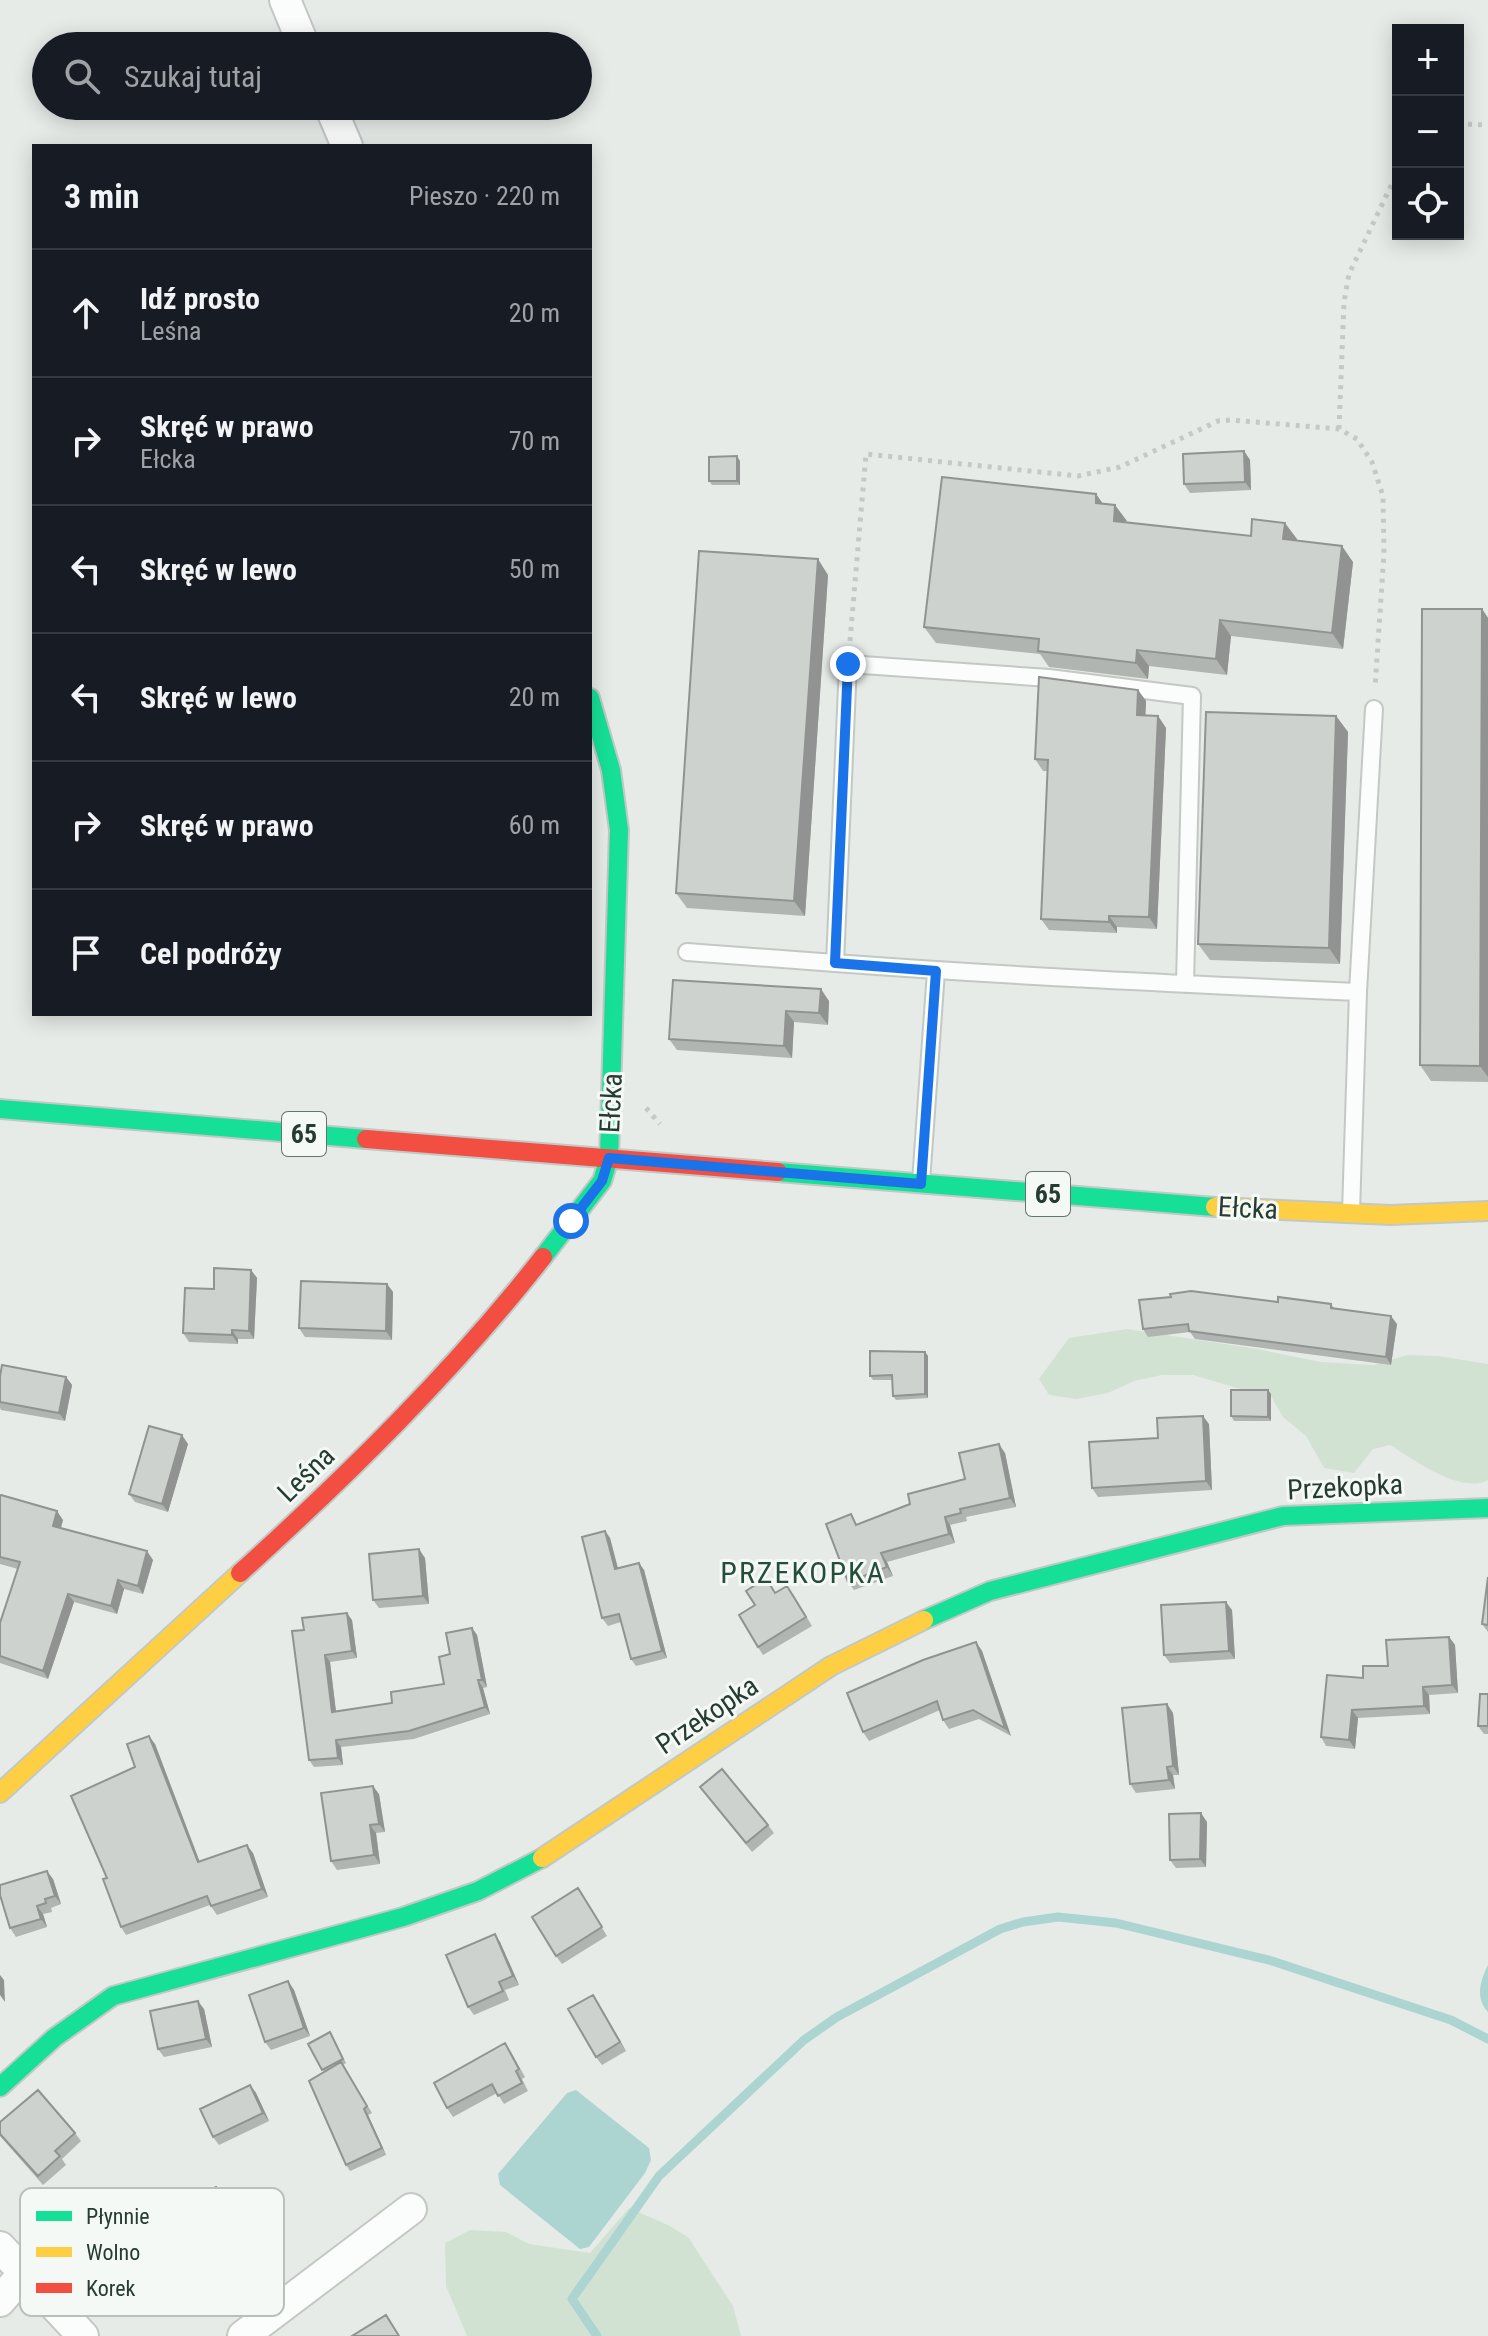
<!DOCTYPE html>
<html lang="pl">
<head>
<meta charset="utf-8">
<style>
  body { margin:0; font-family:"Roboto Condensed",sans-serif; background:#20242c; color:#f1f3f6 }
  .controls { position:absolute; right:24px; top:24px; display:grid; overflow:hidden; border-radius:0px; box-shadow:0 4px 20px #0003 }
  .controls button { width:72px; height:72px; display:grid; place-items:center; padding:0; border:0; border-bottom:2px solid #363941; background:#171b24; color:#f1f3f6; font:40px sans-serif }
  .stop { position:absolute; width:24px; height:24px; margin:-18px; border:6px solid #1a73e8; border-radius:50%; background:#fff }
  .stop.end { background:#1a73e8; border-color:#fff; box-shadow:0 2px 8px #0008 }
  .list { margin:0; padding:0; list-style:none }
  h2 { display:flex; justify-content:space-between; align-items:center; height:104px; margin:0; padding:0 32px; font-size:34px }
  h2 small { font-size:26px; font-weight:400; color:#9ea1a6 }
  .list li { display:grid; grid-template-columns:52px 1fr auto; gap:24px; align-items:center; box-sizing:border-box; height:128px; padding:0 32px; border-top:2px solid #363941 }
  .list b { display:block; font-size:30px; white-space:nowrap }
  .list p { margin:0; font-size:26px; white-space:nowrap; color:#9ea1a6 }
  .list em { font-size:26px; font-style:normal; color:#9ea1a6 }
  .icon { flex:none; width:44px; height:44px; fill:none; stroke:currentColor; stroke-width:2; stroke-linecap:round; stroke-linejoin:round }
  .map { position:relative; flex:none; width:1488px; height:2336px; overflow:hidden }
  .search { position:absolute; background:#171b24; box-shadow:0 4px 20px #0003; left:32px; top:32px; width:560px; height:88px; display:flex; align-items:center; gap:20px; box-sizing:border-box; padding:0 28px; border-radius:44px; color:#9ea1a6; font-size:30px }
  .panel { position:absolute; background:#171b24; box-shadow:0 4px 20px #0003; left:32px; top:144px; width:560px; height:872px; border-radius:0px }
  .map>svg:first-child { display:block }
</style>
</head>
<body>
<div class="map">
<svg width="1488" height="2336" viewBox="0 0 1488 2336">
  <rect width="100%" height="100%" fill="#e6ebe8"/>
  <path fill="#d1e2d3" d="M1127,1329l130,20 64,13 53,3 33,-10 32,1 49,8v116c-27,15 -75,-21 -98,-35l-17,4 -19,24 -30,-5 -18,-32 -23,-19 -15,-26h-21l-54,-16h-31l-28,6 -26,12 -32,6 -27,-4 -10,-16 30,-41z
    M629,2208l39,17 20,12 45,69 8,30h-274l-21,-50 -1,-43 25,-13 36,2 23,12 61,9z"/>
  <path fill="#acd5d2" d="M1488,1965v47c-13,-14 -8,-31 0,-47z
    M576,2090l73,58 2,12 -6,13 -56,74 -9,2 -80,-64 -2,-11 69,-81z"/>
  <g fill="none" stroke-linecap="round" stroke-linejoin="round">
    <path stroke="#acd5d2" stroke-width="9" d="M597,2336l-25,-37 87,-123 145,-136 33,-23 163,-88 23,-7 35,-5 58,6 156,38 179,59 37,19"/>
    <defs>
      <path id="lane" d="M687,952l148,11
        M1185,984l7,-288 -143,-18 -201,-14 -13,299c174,13 348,21 523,29
        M921,1182l15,-211
        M1351,1212l7,-220 16,-283"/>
      <path id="street" d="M285,0l19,46
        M330,106l17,40
        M0,2247l83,89
        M0,2301l23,-27
        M243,2336l168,-127"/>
      <path id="fast" d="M0,1109l366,30
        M778,1172l437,35
        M543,1257l59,-76 7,-23 10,-328 -8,-60 -21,-72
        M924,1620l66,-29 293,-75 205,-8
        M0,2087l54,-49 59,-42 290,-79 75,-26 64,-33"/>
      <path id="slow" d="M1215,1207l175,8 98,-4
        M0,1793l240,-220
        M542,1858l289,-192 93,-46"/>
      <path id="jam" d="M366,1139l412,33
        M240,1573c108,-98 213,-201 303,-316"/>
    </defs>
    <use href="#lane" stroke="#c3c8c5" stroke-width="20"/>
    <use href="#street" stroke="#c3c8c5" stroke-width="34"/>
    <use href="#fast" stroke="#c2c8c5" stroke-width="22"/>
    <use href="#slow" stroke="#c2c8c5" stroke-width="22"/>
    <use href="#jam" stroke="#c2c8c5" stroke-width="22"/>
    <path stroke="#c3cac6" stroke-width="5" stroke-dasharray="4 6" stroke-linecap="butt" d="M1458,124l30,1
      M1339,429l5,-127 5,-28 49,-103
      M850,641l16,-187 212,22 42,-9 98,-46 13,-1 108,9 18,10 15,23 11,34 1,57 -9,135
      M646,1108l14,16"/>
    <use href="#lane" stroke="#fbfcfc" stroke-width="16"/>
    <use href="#street" stroke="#fbfcfc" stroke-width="30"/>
    <use href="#fast" stroke="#16e098" stroke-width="18"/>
    <use href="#slow" stroke="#ffcf43" stroke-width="18"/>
    <use href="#jam" stroke="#f24e42" stroke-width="18"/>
  </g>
  <path fill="#b0b5b2" d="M1244,451l6,9 1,30 -61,3 -6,-9z
    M740,461v24h-28l-3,-4z
    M1096,494l7,10 24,18 124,14 46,3 -1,2 57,21 -10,87 -112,-13 -4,39 -78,-9 -1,13 -99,-12 -9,-13 -104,-11 -12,-16z
    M828,575l-23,341 -118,-8 -11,-15z
    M1482,609l6,9v464l-57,-1 -11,-16z
    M1138,690l8,11 -1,15h13l8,12 -9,201 -40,-2v6l-68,-3 -8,-11 7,-148h-5l-8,-12z
    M1336,716l12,16 -8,232 -130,-4 -12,-16z
    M829,1001l-1,24 -34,-3 -2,36 -115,-8 -8,-11z
    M251,1270l6,8 -3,61h-16v5l-49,-2 -6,-9 31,-44z
    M387,1284l6,8 -1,48 -87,-3 -6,-9z
    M1278,1302l53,2 3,4 63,16 -6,41 -196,-26 -5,-7 -42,5 -5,-8z
    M925,1352l3,4v42l-32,2 -3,-4 -1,-16h-19l-3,-4z
    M0,1376l66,1 6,8 -7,36 -64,-11 -1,-2z
    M1268,1390l3,4v27h-37l-3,-5z
    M1209,1424l3,66 -114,7 -6,-9z
    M188,1444l-20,68 -33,-10 -6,-8z
    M1005,1453l11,54 -50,10 1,4 -17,4 5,18 -68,19 6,14 -39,14 -6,-8 10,-57 52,-21 55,-25z
    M0,1496l63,24 -2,8 92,32 -10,34 -19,-5 -7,25 -43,-12 -26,77 -48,-16v-40l18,-54 -18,-5z
    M605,1531l5,7 8,30 21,-5 5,7 23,88 -31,8 -5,-7 -10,-37 -13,4 -6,-8z
    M425,1558l4,46 -50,4 -6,-8z
    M1488,1577v55l-6,-8z
    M776,1592l17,2 19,32 -49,29 -5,-8z
    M1232,1610l3,49 -65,4 -6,-8z
    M352,1620l5,38 -27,4 6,50 56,-9 52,-19 6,-30 22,-26 5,7 10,52 -4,1 7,26 -76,25 -73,8 2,18 -29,2 -5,-7 -5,-130z
    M1449,1637l6,8 3,48 -29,2 1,19 -72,4 -3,31 -29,-3 -5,-9 67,-71z
    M976,1642l6,9 29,85 -32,-17 -30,10 -6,-9 -3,-10 -71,31 -6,-9z
    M1488,1694v40h-4l-6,-8z
    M1167,1704l6,9 6,62h-6l2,14 -39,4 -6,-9z
    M155,1744l45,118 53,-9 15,44 -51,18 -7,-10 -84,30 -5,-8 -14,-49 28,-111z
    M700,1787l68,38 6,8 -22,19z
    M379,1794l6,38 -9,1 4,31 -43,6 -6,-9z
    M1207,1822l-1,45 -30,1 -6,-8z
    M53,1879l8,25 -10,4 1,4 -9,2 4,13 -31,10 -6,-9z
    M578,1888l29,48 -45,28 -6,-8z
    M500,1942l19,43 -14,5 4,10 -35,15 -6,-8z
    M288,1981l6,9 16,46 -39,14 -6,-8z
    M593,1995l33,56 -24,14 -6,-8z
    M204,2009l8,38 -48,10 -6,-8z
    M333,2037l13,26 -3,2 29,48 -4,2 18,40 -36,16 -4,-6 -22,-93 -16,-28z
    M511,2052l14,25 -3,2 6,12 -24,13 -7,-11 -44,24 -6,-9z
    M250,2085l6,8 13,28 -50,24 -6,-8z
    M0,2122l75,11 6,8 -19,18 4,6 -23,20 -43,-49z
    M219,2191l12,28 -25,11 -3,-4z"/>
  <path fill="#909391" d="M1244,451l6,9 1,30 -6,-8z
    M737,456l3,5v24l-3,-4z
    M1096,494l11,16 -11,-7z
    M1115,505l12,16h-13z
    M1285,523l12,16 -2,16 -12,-16z
    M1342,546l11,16 -10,87 -11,-16z
    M818,559l10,16 -23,341 -11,-15z
    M1482,609l6,9v459l-8,-11z
    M1220,620l11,16 -4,39 -11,-16z
    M1137,650l12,16 -1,13 -12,-16z
    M1138,690l8,11 -1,26 -8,-12z
    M1158,716l8,12 -9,201 -8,-12z
    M1336,716l12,16 -8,232 -11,-16z
    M1109,916l8,11v6l-8,-11z
    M821,989l8,12 -1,24 -9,-12z
    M786,1011l8,11 -2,36 -8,-12z
    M251,1270l6,8 -3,61 -5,-8z
    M387,1284l6,8 -1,48 -6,-9z
    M1391,1316l6,8 -6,41 -5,-8z
    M232,1330l6,9v5l-6,-9z
    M925,1352l3,4v42l-3,-4z
    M66,1377l6,8 -7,36 -6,-8z
    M1268,1390l3,4v27l-3,-4z
    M1203,1416l6,8 3,66 -6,-9z
    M182,1435l6,9 -20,68 -6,-8z
    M999,1444l6,9 11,54 -6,-9z
    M57,1511l6,9 -4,14 -6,-8z
    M945,1517l5,8 5,18 -6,-9z
    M605,1531l5,7 10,39 -5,-8z
    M419,1549l6,9 4,46 -6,-8z
    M147,1551l6,9 -10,34 -5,-8z
    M881,1553l6,9 6,14 -6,-9z
    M639,1563l5,7 23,88 -5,-7z
    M118,1580l6,9 -7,25 -6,-8z
    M68,1594l6,8 -26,77 -5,-8z
    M1226,1602l6,8 3,49 -6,-8z
    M347,1613l5,7 5,38 -5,-7z
    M472,1628l5,7 10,52 -5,-7z
    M1449,1637l6,8 3,48 -6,-8z
    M976,1642l6,9 29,85 -6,-8z
    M325,1655l5,7 7,58 -5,-8z
    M478,1680l5,8 7,26 -5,-7z
    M1423,1687l6,8 1,19 -6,-8z
    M1167,1704l6,9 6,62 -6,-9z
    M1352,1710l6,8 -3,31 -6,-9z
    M149,1736l6,8 48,127 -5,-9z
    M336,1740l5,7 2,18 -5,-7z
    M1167,1767l6,8 2,14 -6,-9z
    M373,1786l6,8 6,38 -6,-8z
    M1201,1813l6,9 -1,45 -6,-8z
    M370,1825l6,8 4,31 -6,-9z
    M247,1845l6,8 15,44 -6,-8z
    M47,1871l6,8 8,25 -6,-8z
    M37,1906l6,8 4,13 -6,-8z
    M495,1934l5,8 19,43 -6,-9z
    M0,1975l4,5 1,22 -5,-7z
    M288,1981l6,9 16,46 -6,-8z
    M593,1995l6,9 27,47 -6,-9z
    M198,2001l6,8 8,38 -6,-8z
    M250,2085l6,8 13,28 -6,-8z
    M364,2109l4,6 18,40 -4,-7z"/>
  <path fill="#cdd2cf" stroke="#909391" stroke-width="2" d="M1244,451l1,31 -61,2 -1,-30z
    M737,456v25h-28v-24z
    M942,477l154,17v9l19,2 -1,16 137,15 1,-17 33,4 -2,16 59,7 -10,87 -112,-13 -4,39 -79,-9 -1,13 -98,-12 1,-12 -115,-12z
    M699,551l119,8 -24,342 -118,-8z
    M1422,609h60l-2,457 -60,-1z
    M1039,677l99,13 -1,25 21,1 -9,201 -40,-1v6l-68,-3 7,-159 -13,-1z
    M1206,712l130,4 -7,232 -131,-4z
    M673,980l148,9 -2,24 -33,-2 -2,35 -115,-7z
    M214,1268l37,2 -2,61 -17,-1v5l-49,-2 2,-45 29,1z
    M301,1281l86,3 -1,47 -87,-3z
    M1191,1291l87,11v-5l53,7v4l60,8 -5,41 -197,-26 -1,-7 -45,5 -4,-29 32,-3 -1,-3z
    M870,1351l55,1v42l-32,2 -1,-21 -22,1z
    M2,1365l64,12 -7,36 -59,-11v-26z
    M1231,1390h37v27l-37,-1z
    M1203,1416l3,65 -114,7 -3,-46 69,-4 -1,-20z
    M149,1426l33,9 -20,69 -33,-10z
    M999,1444l11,54 -50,11 1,4 -16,4 4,17 -68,19 6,14 -39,15 -22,-58 25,-10 5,11 54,-21 -2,-10 57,-15 -6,-26z
    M1,1495l56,16 -4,15 94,25 -9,35 -20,-6 -7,26 -43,-12 -25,77 -43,-15v-33l20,-61 -20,-5v-61z
    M605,1531l10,38 24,-6 23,88 -31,8 -12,-45 -17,4 -20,-81z
    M419,1549l4,47 -50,4 -4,-46z
    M1488,1577v48l-6,-1z
    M766,1578l9,15 12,-7 19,31 -48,30 -19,-32 16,-10 -9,-14z
    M1226,1602l3,49 -65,4 -3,-50z
    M347,1613l5,38 -27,4 7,57 60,-9 -1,-11 53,-8 -5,-27 11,-3 -4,-21 26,-5 10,52h-4l7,27 -76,24 -73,9 2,18 -29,2 -17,-129 12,-1 -2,-12z
    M1449,1637l3,48 -29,2 1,19 -72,4 -3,30 -28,-3 6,-62 36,3v-12h25l-2,-26z
    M976,1642l29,86 -32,-18 -30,10 -6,-19 -74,31 -16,-39 76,-33z
    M1480,1694h8v32h-10z
    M1167,1704l6,62 -6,1 2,13 -39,4 -8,-76z
    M149,1736l49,126 49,-17 15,44 -51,17 -4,-10 -86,31 -18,-48 4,-1 -36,-82 64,-29 -8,-23z
    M722,1769l46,56 -22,18 -46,-56z
    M373,1786l6,38 -9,1 4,30 -43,6 -10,-68z
    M1201,1813l-1,46 -30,1 -1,-46z
    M47,1871l8,25 -10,3 1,4 -9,3 4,13 -31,9 -10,-33v-10z
    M578,1888l24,39 -46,29 -24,-39z
    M495,1934l18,42 -14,6 4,9 -35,16 -22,-52z
    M288,1981l16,47 -39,14 -16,-47z
    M593,1995l27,47 -24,15 -28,-48z
    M198,2001l8,38 -48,10 -8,-38z
    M330,2032l13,27 -21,11 -14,-26z
    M505,2043l14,26 -3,2 6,12 -24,13 -6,-12 -45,24 -13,-25z
    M341,2062l26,44 -3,3 18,39 -36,17 -37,-84z
    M250,2085l13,28 -50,24 -13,-28z
    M38,2090l37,43 -20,18 5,5 -22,20 -38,-42v-12z
    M216,2187l12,27 -25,12 -12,-28z
    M386,2315l13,21h-47z"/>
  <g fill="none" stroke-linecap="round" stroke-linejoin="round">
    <path stroke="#1a73e8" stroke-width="10" d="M571,1221l31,-40 7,-23 312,26 15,-213 -101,-8 13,-299"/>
  </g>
  <g text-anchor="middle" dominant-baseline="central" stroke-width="6" stroke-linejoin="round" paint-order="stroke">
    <g fill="#f5f9f6" stroke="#64756d" stroke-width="2">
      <rect x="282" y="1112" width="44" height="44" rx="6"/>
      <rect x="1026" y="1172" width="44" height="44" rx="6"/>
    </g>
    <g font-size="26" font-weight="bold" fill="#263c32">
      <text x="304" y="1134">65</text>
      <text x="1048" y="1194">65</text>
    </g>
    <g font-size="28" fill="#263c32" stroke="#f5f9f6">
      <text transform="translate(611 1103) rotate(-87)">Ełcka</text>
      <text transform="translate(1248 1208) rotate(3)">Ełcka</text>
      <text transform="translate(306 1474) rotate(-44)">Leśna</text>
      <text transform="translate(1345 1487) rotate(-3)">Przekopka</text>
      <text transform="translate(707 1715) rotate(-34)">Przekopka</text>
    </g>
    <g font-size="30" letter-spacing="2" fill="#244d3a" stroke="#f5f9f6">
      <text x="803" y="1572">PRZEKOPKA</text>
    </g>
  </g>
  <rect x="20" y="2188" width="264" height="128" rx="12" fill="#f5f9f6" stroke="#b7c0bb" stroke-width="2"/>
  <rect x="36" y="2211" width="36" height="10" fill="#16e098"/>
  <rect x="36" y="2247" width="36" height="10" fill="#ffcf43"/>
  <rect x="36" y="2283" width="36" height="10" fill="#f24e42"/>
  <g font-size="22" fill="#263c32">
    <text x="86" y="2224">Płynnie</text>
    <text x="86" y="2260">Wolno</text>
    <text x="86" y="2296">Korek</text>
  </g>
</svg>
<div class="controls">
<button>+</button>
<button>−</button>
<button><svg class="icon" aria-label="locate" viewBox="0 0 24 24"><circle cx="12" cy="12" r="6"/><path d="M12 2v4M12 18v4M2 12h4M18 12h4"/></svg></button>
</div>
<div class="stop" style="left:571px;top:1221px"></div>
<div class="stop end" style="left:848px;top:664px"></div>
<div class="search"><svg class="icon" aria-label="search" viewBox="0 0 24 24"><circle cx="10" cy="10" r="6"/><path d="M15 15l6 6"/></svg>Szukaj tutaj</div>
<section class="panel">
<h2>3 min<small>Pieszo · 220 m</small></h2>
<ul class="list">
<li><svg class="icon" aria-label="ahead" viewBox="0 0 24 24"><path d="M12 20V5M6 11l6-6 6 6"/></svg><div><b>Idź prosto</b><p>Leśna</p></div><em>20 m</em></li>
<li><svg class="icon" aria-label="right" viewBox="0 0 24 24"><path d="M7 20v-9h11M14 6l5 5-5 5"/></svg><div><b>Skręć w prawo</b><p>Ełcka</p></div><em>70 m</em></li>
<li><svg class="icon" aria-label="left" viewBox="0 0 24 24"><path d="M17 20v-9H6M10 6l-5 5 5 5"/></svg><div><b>Skręć w lewo</b></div><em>50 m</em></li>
<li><svg class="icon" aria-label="left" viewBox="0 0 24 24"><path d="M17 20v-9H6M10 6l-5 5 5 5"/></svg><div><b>Skręć w lewo</b></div><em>20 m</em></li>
<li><svg class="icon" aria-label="right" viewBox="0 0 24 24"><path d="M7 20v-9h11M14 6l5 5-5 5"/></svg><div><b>Skręć w prawo</b></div><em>60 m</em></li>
<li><svg class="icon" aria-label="arrive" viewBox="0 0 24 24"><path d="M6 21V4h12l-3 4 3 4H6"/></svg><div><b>Cel podróży</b></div></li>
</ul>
</section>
</div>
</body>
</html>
